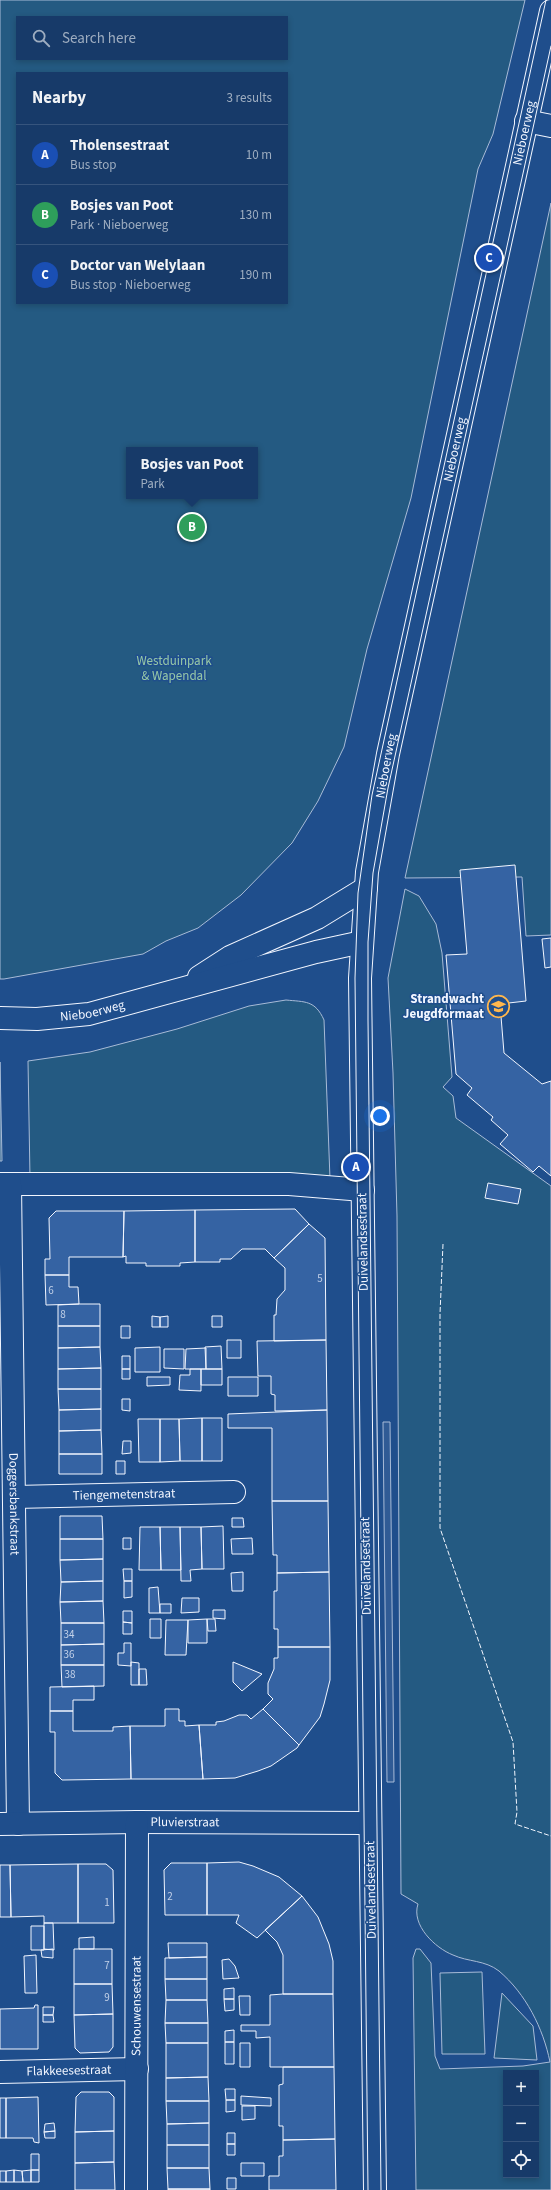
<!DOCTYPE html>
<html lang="en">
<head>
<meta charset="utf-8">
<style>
  body { margin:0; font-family:"Source Sans 3",sans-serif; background:#20416f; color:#f1f3f6 }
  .controls { position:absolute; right:12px; bottom:12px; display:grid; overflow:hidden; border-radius:0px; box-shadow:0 2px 6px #0003 }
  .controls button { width:36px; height:36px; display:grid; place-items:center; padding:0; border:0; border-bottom:1px solid #36547d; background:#173a69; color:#f1f3f6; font:20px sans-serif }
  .you { position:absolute; left:380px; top:1116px; width:14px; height:14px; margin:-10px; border:3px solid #fff; border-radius:50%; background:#1a73e8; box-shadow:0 0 0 6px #1a73e833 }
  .badge { display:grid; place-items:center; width:26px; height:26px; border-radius:50%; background:#ffb74d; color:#fff; font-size:13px; font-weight:700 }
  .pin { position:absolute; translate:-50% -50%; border:2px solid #fff; box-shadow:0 1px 4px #0006 }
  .popup { position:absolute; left:126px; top:447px; width:132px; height:52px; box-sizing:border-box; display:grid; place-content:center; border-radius:0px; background:#173a69; filter:drop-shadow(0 1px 3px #0005); font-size:13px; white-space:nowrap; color:#9eadc0 }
  .popup b { font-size:15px; color:#f1f3f6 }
  .popup::after { content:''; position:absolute; left:50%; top:100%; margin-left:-8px; border:8px solid transparent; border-top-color:#173a69 }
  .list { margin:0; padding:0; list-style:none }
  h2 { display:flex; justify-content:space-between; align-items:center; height:52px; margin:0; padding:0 16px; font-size:17px }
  h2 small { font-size:13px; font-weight:400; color:#9eadc0 }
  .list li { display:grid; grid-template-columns:26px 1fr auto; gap:12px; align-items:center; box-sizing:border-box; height:60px; padding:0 16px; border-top:1px solid #36547d }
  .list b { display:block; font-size:15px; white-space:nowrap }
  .list p { margin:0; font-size:13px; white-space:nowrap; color:#9eadc0 }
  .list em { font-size:13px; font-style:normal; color:#9eadc0 }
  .icon { flex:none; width:22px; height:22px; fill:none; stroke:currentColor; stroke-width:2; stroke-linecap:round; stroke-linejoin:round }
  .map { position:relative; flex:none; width:551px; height:2190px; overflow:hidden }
  .search { position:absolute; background:#173a69; box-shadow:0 2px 6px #0003; left:16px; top:16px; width:272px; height:44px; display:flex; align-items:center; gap:10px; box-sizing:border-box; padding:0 14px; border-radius:0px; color:#9eadc0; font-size:15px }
  .panel { position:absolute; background:#173a69; box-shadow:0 2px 6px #0003; left:16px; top:72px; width:272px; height:232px; border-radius:0px }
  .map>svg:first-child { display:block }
</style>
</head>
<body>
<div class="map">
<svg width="551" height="2190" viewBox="0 0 551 2190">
  <rect width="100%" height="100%" fill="#1f4e8c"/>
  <path fill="#245a82" stroke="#a8bbd7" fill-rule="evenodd" d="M0,0h525l-32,134 -15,35 -67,329 -44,151 -23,98 -26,54 -26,42 -51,52 -43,33 -32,13 -23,13 -139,25h-4zM17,17h270v42h-270zM17,73h270v230h-270zM129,450h126v46h-126z
    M551,203v732l-25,1 -4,-59 -117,1z
    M405,889l14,7 17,28 6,29 10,124 -9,10 10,9 3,22 95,68v1004h-135l-3,-232 3,-9h4l11,14 4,93 5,13 83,-3 27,-4c-7,-34 -24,-68 -51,-91 -14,-11 -31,-9 -46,-16 -18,-7 -42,-30 -35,-51l-17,-10 -4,-678 -4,-143 -5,-95zM506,2073h30v102h-30z
    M286,1000c19,2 29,0 38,20l6,159 -300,-1 -2,-117 62,-9 87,-23 72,-23z
    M0,1062l2,99h-2z
    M482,1972l3,82h-43l-2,-81z
    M502,1993l31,33 4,34 -43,-2z"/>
  <path fill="#305b95" stroke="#a8bbd7" d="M383,1422h7l4,360h-7z"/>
  <path fill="#3563a3" stroke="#f2f6ff" d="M515,865l11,136 -26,3 4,49 38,31 9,-3v95l-12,-10 -6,6 -33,-28 8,-9 -17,-15 2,-3 -26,-22 5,-7 -16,-14 -10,-119 21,-1 -7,-84z
    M551,938v29l-6,1 -3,-29z
    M488,1183l33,6 -3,15 -33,-6z
    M295,1209l14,15 -35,34 -9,-9h-23l-11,10h-11v3h-25v-52z
    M195,1210v52l-15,1v3h-34v-3h-20v-7l-3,1 1,-46z
    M56,1211h68l-1,46h-54v18h-24v-16h5l-1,-41z
    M309,1224l16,14 1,102 -52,1v-26h2l1,-16 8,-9v-22l-11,-10z
    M45,1275h24v12h9l1,17 -33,1z
    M79,1304h21v22h-42v-21z
    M152,1316l8,1v10h-8z
    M168,1316v11h-8v-10z
    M212,1316h10v11h-10z
    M58,1326h42v21l-42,1z
    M121,1326h9v12h-9z
    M227,1340h14v18h-14z
    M326,1340l1,70 -52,1v-16l-4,-1v-18h-13l-1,-35z
    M221,1346l1,23h-16l-1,-22z
    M100,1347l1,21 -43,1v-21z
    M160,1347v25h-25v-24z
    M206,1348v21h-21l1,-20z
    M164,1349h20v20l-20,-1z
    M122,1356h8v13h-8z
    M101,1368v21h-43v-20z
    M122,1369h8v10h-8z
    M190,1369h11v22l-22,-1 1,-15h10z
    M201,1369h21v16h-21z
    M147,1377h23v8l-23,1z
    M258,1377v19h-30v-19z
    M58,1389h43v20l-42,1z
    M122,1399h8v12l-8,-1z
    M101,1409v21l-42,1v-21z
    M327,1410l1,91h-56v-73h-44v-14z
    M202,1418v43h-22l-1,-42z
    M202,1418h20v43h-20z
    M138,1419h22v43h-21z
    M160,1419h19l1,42 -20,1z
    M101,1430l1,24h-43v-23z
    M123,1441h8v12l-9,1z
    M59,1454h43v20h-43z
    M116,1461h9v13h-9z
    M272,1501h56l1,71 -52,1v-18h-4z
    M60,1516h42l1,23h-43z
    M232,1518h11l1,9h-12z
    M223,1526l1,43h-22l-1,-42z
    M140,1527h20l1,43h-22z
    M160,1527h20l1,43h-20z
    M180,1527h21l1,42 -12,1 1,11h-10z
    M123,1538h8v11h-8z
    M252,1538l1,16h-21l-1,-15z
    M60,1539h43v20l-43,1z
    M103,1559v22l-42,1 -1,-22z
    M123,1569h9v12h-8z
    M243,1572v19h-11l-1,-18z
    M329,1572l1,75h-52v-18h-4v-38h3v-18z
    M103,1581v20l-43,1 1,-20z
    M124,1581h8v16l-8,1z
    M158,1587l2,26h-11v-25z
    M182,1598h17v14l-18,1z
    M103,1601l1,22h-43l-1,-21z
    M160,1604h11v9h-11z
    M213,1610h12v9l-12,-1z
    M123,1611h9v12l-9,-1z
    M150,1619h11v19h-11z
    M207,1619h8l1,12h-8z
    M207,1619v24h-19v-23z
    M166,1620h22l-2,35h-21z
    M123,1622l9,1v11h-9z
    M61,1623h43v21l-43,1z
    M124,1643h7v23l-13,-1v-12h6z
    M104,1644v21h-43v-20z
    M278,1647h52v33l-6,24 -4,13 -21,28 -36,-36 10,-10 -5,-5v-11l6,-14v-11h4z
    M131,1662l8,1v22h-8z
    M233,1662l29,12 -20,17 -9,-9z
    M61,1665h43v21l-42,1z
    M139,1669h7l1,16h-8z
    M94,1686v14h-21v11h-23v-24z
    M165,1709h14v12h6v5l14,-1 4,54h-72l-1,-53h35z
    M263,1709l36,36 -2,3 -26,18 -13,5 -23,7 -32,1 -4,-54h17v-3l8,-1 15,-6h8l4,4z
    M50,1711h23v20h40v-4l17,-1 1,53 -69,1 -7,-7v-41h-5z
    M239,1862l14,4 26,11 23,19 -45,42 -21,-15 3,-8h-32v-52z
    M171,1863h36v52h-42l-1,-45z
    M78,1864v59h-34v-7l-33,1 -1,-52z
    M78,1864h28l7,6 1,53h-36z
    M0,1865h10l1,52h-11z
    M302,1896l16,21 11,27 4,17v33h-50v-39l-6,-13 -12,-12z
    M44,1923h9l1,27 -10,-1z
    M31,1926h13v24h-13z
    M94,1937v12h-15v-11z
    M168,1943h39v14l-38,1z
    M53,1949v9l-11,-1 -1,-7z
    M74,1949h38v35h-38z
    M36,1955l1,38h-12l-1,-37z
    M207,1957v22h-42v-21z
    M229,1959l6,7 4,12 -16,1 -1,-19z
    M165,1979h42v21h-41z
    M74,1984h38l1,30 -39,1z
    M234,1988v11h-10v-10z
    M283,1994h50l1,73h-64v-30l-14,1v-7h-15v-6h29v-30z
    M239,1996h11v19h-10z
    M224,1999h10v11l-9,1z
    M166,2000h41l1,23h-43z
    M35,2005h3v44h-38v-40l34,-1z
    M43,2007h11l-1,8h-10z
    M113,2014v33l-4,5 -29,1 -5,-5 -1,-33z
    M43,2015h10l1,7h-11z
    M165,2023h43v20h-42z
    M234,2030v12h-9v-11z
    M225,2042h9v22h-9z
    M166,2043h42v34l-42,1z
    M240,2043h10v24h-10z
    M283,2067h51l1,72 -52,1v-14h-4v-41l4,-1z
    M208,2077l1,24h-43v-23z
    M225,2089h10v11h-9z
    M81,2092h28l5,5v34l-39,1 1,-35z
    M241,2096l30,2v8l-30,-1z
    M38,2097l1,46 -5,-1 -1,-4h-27v-40z
    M0,2098h6v40h-6z
    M226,2100h9v11l-9,1z
    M166,2101h43v22l-42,1z
    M242,2106h13v13l-13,1z
    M54,2123l1,8 -11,1 1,-8z
    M209,2123v22h-42v-21z
    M55,2131v7h-10l-1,-6z
    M114,2131v31l-39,1v-31z
    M227,2133h8v11h-8z
    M335,2139l1,51h-67v-14h10v-20h4v-16z
    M227,2144h8v11h-8z
    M167,2145h42v23h-42z
    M31,2154h8v16h-8z
    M114,2162l1,28h-40v-27z
    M241,2163h23v13h-23z
    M167,2168h42l1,21h-42z
    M14,2170l8,1 1,11h-9z
    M14,2170v12h-8v-11z
    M31,2170h8v12h-8z
    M31,2170v12h-8l-1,-11z
    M0,2171h6v11h-6z
    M227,2178h9v11h-9z
    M168,2189h42v1h-42z"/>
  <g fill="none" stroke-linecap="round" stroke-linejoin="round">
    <defs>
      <g id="minor">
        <path d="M526,121l25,5"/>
        <path d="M199,977l31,-20 87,-39 49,-30"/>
        <path id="s1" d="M0,1018l37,1 52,-5 227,-62 46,-10"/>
        <path d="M0,1184h289l74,6"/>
        <path id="s2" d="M10,1184l8,640"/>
        <path id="s3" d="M15,1497l219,-5"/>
        <path id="s4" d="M0,1824l137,-2 227,1 6,2"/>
        <path id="s5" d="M0,2072l137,-3"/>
        <path id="s6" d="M136,2190l1,-368"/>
        <path id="s7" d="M375,2190l-15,-1212 7,-106 21,-118 163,-743"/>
      </g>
    </defs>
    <use href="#minor" stroke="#f2f6ff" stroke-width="24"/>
    <use href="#minor" stroke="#1f4e8c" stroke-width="22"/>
    <path stroke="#f2f6ff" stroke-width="1" d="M368,2190l-13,-1212 3,-85 14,-98 174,-795
      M381,2190l-13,-1170v-78l5,-69 15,-85 163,-742"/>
    <path stroke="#f2f6ff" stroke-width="1" stroke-dasharray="5 2" stroke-linecap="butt" d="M443,1244l-3,70v214l73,214 4,70 -2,12 36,12"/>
  </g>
  <defs>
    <symbol id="school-ring" viewBox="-11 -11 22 22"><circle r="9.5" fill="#1f4e8c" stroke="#ffb74d" stroke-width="1.5"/><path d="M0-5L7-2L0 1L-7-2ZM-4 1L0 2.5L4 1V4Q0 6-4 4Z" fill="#ffb74d"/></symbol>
  </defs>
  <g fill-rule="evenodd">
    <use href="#school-ring" x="486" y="994" width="25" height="25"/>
  </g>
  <g text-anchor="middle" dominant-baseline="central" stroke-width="3" stroke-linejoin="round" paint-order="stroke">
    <g font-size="11" fill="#c3d1e8">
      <text x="320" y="1278">5</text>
      <text x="51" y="1290">6</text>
      <text x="63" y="1314">8</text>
      <text x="69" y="1634">34</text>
      <text x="69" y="1654">36</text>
      <text x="70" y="1674">38</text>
      <text x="170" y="1896">2</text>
      <text x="107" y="1902">1</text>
      <text x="107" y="1965">7</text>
      <text x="107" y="1997">9</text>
    </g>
    <g font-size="13" fill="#f2f6ff" stroke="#1f4e8c">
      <text stroke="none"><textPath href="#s7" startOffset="2074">Nieboerweg</textPath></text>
      <text stroke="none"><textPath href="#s7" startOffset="1750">Nieboerweg</textPath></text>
      <text stroke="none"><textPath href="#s7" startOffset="1426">Nieboerweg</textPath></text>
      <text stroke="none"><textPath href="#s1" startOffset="93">Nieboerweg</textPath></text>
      <text transform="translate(363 1242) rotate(-91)">Duivelandsestraat</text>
      <text stroke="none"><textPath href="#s3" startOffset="109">Tiengemetenstraat</textPath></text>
      <text stroke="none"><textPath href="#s2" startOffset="320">Doggersbankstraat</textPath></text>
      <text transform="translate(366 1566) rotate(-91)">Duivelandsestraat</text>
      <text stroke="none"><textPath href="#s4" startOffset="185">Pluvierstraat</textPath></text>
      <text transform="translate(371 1890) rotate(-91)">Duivelandsestraat</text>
      <text stroke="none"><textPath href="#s6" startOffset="184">Schouwensestraat</textPath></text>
      <text stroke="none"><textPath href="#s5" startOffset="69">Flakkeesestraat</textPath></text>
    </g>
    <g font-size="13" fill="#97c8a6" stroke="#1f4e8c">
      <text x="174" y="661">Westduinpark<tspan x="174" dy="15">&amp; Wapendal</tspan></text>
    </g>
    <g font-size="13" font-weight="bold" fill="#f2f6ff" stroke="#1f4e8c" text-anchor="end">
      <text x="484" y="999">Strandwacht<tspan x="484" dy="15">Jeugdformaat</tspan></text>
    </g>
  </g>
</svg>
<div class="controls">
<button>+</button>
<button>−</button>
<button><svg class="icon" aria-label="locate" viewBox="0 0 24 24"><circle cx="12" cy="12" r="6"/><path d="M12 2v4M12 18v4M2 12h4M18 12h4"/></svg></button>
</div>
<div class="you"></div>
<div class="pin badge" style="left:356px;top:1167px;background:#1a4fb4">A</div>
<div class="pin badge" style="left:192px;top:527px;background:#2e9e5b">B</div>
<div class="popup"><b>Bosjes van Poot</b>Park</div>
<div class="pin badge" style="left:489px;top:258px;background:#1a4fb4">C</div>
<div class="search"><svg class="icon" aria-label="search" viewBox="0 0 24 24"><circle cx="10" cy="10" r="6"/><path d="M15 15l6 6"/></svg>Search here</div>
<section class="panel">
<h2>Nearby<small>3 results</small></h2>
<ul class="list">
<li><span class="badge" style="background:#1a4fb4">A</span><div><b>Tholensestraat</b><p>Bus stop</p></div><em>10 m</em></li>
<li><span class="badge" style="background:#2e9e5b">B</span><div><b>Bosjes van Poot</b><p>Park · Nieboerweg</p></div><em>130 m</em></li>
<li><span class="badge" style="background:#1a4fb4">C</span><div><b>Doctor van Welylaan</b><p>Bus stop · Nieboerweg</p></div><em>190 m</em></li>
</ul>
</section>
</div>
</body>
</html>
